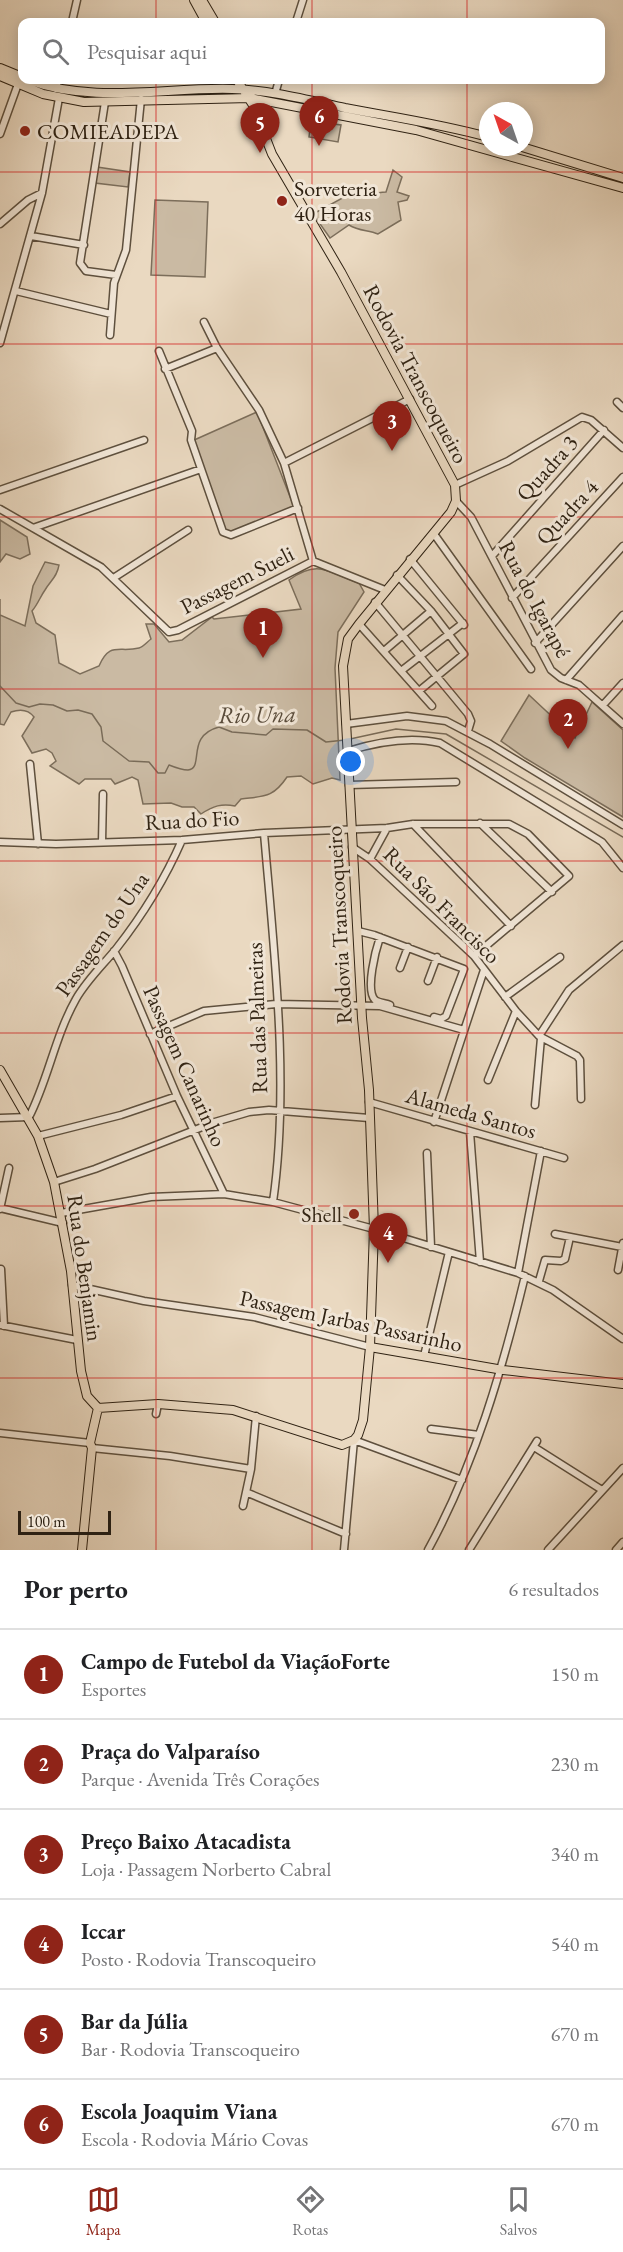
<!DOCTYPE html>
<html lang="pt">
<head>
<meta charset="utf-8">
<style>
  body { margin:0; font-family:"EB Garamond",serif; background:#f6f6f6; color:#202124 }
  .compass { position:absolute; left:479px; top:102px; width:54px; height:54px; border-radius:50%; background:#fff; box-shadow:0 3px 15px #0003; rotate:320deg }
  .scale { position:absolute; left:18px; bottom:15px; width:93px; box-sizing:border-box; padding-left:6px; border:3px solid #2f2213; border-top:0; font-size:16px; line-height:21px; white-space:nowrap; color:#2f2213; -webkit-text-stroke:4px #f1e6d7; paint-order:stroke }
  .you { position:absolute; left:351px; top:762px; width:21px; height:21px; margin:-15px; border:4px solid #fff; border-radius:50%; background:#1a73e8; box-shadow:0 0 0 9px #1a73e833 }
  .badge { display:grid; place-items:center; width:39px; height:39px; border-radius:50%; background:#8f2418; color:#fff; font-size:20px; font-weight:700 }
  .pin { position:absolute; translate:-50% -50px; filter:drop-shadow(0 2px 3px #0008) }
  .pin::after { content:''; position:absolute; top:32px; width:21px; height:18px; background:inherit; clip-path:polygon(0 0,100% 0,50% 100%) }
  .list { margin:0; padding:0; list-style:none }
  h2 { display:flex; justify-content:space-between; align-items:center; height:78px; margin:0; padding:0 24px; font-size:26px }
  h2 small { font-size:20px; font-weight:400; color:#757577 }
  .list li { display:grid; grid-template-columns:39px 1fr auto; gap:18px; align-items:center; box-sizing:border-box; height:90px; padding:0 24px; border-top:2px solid #e0e0e0 }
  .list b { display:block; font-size:22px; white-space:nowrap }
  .list p { margin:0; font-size:20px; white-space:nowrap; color:#757577 }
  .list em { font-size:20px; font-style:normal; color:#757577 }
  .icon { flex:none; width:33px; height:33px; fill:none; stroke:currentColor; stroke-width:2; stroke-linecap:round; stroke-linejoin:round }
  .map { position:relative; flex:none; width:623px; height:1550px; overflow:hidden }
  .search { position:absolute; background:#fff; box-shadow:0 3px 15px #0003; left:18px; right:18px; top:18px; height:66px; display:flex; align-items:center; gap:15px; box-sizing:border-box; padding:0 21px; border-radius:12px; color:#757577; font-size:22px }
  .sheet { height:618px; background:#fff }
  nav { display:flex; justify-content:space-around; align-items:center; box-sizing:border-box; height:84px; border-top:2px solid #e0e0e0; background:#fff; font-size:16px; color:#757577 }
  nav a { display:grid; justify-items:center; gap:3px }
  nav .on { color:#8f2418 }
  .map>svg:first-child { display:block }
</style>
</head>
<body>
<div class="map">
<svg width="623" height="1550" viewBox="0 0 623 1550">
  <rect width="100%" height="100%" fill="#ead9c1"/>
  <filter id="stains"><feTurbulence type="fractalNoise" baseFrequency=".00333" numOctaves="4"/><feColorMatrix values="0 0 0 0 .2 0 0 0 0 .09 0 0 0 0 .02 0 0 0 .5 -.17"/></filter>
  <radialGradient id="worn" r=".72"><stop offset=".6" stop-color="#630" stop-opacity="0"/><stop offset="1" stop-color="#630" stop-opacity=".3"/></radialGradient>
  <path fill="#cabaa3" stroke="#7c6e5b" stroke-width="1.5" d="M311,121l30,4 -3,17 -29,-5z
    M97,167l33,5 -2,15 -33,-4z
    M393,170l9,7 -5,15 12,4 -2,4 -9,2 3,18 -23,14c-10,-4 -19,-3 -29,-9l-19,13 -17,-24 33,-18c21,6 23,-4 40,-4z
    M155,200l53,2 -3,75 -54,-2z
    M257,412l37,95 -67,27 -35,-93z
    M0,520l27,17 3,17 -10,5 -14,-5 -6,8z
    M45,562l14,3c-2,12 -8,15 -14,25 -5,7 -7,14 -13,21l4,12 19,12 4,28 21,11 19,-8c11,-25 20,-13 40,-18 4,-1 8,-6 12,-9l-5,-15h8l15,18 13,-2 30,-23 2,2 87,-10 -12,-29c29,-21 39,-8 70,3l5,9 -26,40 -3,36 5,112 -8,-2 -19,6 -12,-8 -14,1c-14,21 -23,19 -46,22l-6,7c-13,-3 -22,0 -34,8l-7,-7h-12l-11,-4 -28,1 -5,-24 -6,-3 -17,7 -4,-5h-26l-6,5 -29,-18 6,-5 -4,-8 -6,-4 -14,4 -10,-17 12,-19c-6,-8 -14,-8 -23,-5l-7,13 -4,-1v-125v16l25,11 8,-40z
    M529,695l46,43 17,-36 31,28v87l-98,-59 -24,-17z"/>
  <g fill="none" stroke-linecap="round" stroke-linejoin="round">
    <path stroke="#796b58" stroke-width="1.5" d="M0,686l16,17 13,4 11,-3 13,1 14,6 11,-1 14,4 9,13 2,14 26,20 20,1 9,11h7l4,-8c5,2 14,5 19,5 17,-2 -3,-34 31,-43l13,5 34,3 7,-6 34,1 19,12 19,-2
      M350,739l46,-10 50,5 177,103"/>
    <defs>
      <path id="minor" d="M72,22l5,-22
        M296,22l7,-22
        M56,89l2,-9
        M275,94l4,-14
        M105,102l-25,161 6,8 30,4
        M0,134l18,-50
        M0,224l28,-24 14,-7
        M31,236l53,9
        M16,291l95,23
        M204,322l13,26 42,62 25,53 29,98
        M110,335l4,-52 12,-33 15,-151
        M0,343l42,-150 17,-95
        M159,351l33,80 -1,9 32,92 8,3 67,-27
        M165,369l52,-21
        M617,402l6,6
        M284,463l126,-64
        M455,485l53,-24 74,-44 9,3 32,28
        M0,490l144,-50
        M456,501l15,16 80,153 10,8 18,7 44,39
        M0,509l101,58 68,65 9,-2 135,-69 72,29
        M33,528l168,-59
        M434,534l97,135
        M492,556l112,-126
        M410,559l54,66
        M397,575l34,36 33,43 -45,37
        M115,577l73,-47
        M512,598l111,-121
        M375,602l93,112 3,7 -3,10
        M359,624l73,82
        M535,643l88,-97
        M384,651l47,-40
        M401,671l62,-48
        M566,680l57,-65
        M603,705l20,-22
        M346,724l61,-8 39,5 44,23 133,81
        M348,751c29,-9 62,-15 92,-8l162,99 21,26
        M30,764l8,80
        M349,785l107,-3
        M480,823l72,69
        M413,824l98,102
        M264,833c10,119 26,250 9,369
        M0,842l56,2 126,-4 82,-7 123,-5 26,-4h96l19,10 41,42 -95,80
        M102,842l1,-48
        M352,847l18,12 104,97 42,55 23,25 38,20 3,4 1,39
        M370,859l17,-31
        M358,931l16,4 90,34 -18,47 -5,3 -7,-2
        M380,937c-4,12 -15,53 -5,63 4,3 11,3 15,5
        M114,951l8,15 55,130 47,98
        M400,968l8,-21
        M428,981l9,-24
        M505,997l55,-40
        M150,1034l54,-23 72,-7 104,2 84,24
        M539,1036l30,-46 54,-45
        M488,1080l28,-69
        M369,1102l195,56
        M535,1105l6,-67
        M0,1118l29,-1c19,-37 26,-81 47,-118 11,-19 26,-33 40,-50 26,-33 49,-70 66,-109
        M434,1122l50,-152
        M470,1132l10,130
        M38,1136l83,-21 56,-19
        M427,1153l4,94
        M54,1182l41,-13 120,-47 34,-10 20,-2 100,8
        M0,1208l63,15
        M0,1209l9,-41
        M61,1213l90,-16 73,-3 49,8 101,27 144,44 35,17 70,49
        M555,1234l67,13
        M1,1269l3,57
        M618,1270l5,-27
        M518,1273l23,-122
        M539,1281l6,-21 16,1 4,-2 5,-22
        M72,1285l72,16 110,16 116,30
        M0,1325l77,15
        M424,1356l25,-104
        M156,1414l2,-10
        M431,1429l48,6
        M0,1433l90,10
        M354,1440l108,40
        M534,1447l68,43
        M92,1448l78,8 81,13
        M248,1493l98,41
        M243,1506l8,-37 5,-53
        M344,1550l10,-110
        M428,1550c47,-86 74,-179 97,-274
        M469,1550l68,-109
        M548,1550l75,-82
        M616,1550l7,-8"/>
      <path id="major" d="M194,0l12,22
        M202,0l13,22
        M0,68l22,9
        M0,76l43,18 41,8 166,-4 166,32 207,58
        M29,80c62,24 137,7 203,9 38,1 76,11 113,19 48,9 96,16 143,29
        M522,147l101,31
        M0,1070l38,66 16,46 17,89 10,100 6,25 11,12
        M370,1347l133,23 120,14
        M98,1408l60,-4 75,6 109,35 12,-5 4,-5 5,-15 7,-73 4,-118 -5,-139 -7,-72 -19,-352 5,-27 11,-15 92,-112 5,-11 -1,-16 -114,-213 -69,-118 -19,-49 -16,-25
        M82,1550l10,-102 -2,-5 8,-35"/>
    </defs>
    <use href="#minor" stroke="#5e503e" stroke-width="9"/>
    <use href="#major" stroke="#2f2213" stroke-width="10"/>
    <use href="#minor" stroke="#f1e6d7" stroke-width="6"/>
    <use href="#major" stroke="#ead9c1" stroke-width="8"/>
  </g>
  <path fill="none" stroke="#d62828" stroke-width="1.5" stroke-opacity="0.55" d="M156,0v22M312,0v22M467,0v22M156,80v1470M312,80v1470M467,80v1470M0,172h623M0,344h623M0,517h623M0,689h623M0,861h623M0,1033h623M0,1206h623M0,1378h623"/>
  <g fill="#8f2418" stroke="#f1e6d7" stroke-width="2">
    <circle cx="25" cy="131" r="6"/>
    <circle cx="282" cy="201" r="6"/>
    <circle cx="354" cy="1214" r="6"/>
  </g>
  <g text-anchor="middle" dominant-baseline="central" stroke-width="6" stroke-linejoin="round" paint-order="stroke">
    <g font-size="22" fill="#2f2213" stroke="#f1e6d7" text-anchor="start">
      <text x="37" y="131">COMIEADEPA</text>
      <text x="294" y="188">Sorveteria<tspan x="294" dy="25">40 Horas</tspan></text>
      <text x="342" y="1214" text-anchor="end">Shell</text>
    </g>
    <g font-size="22" fill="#2f2213" stroke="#f1e6d7">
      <text transform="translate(416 374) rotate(62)">Rodovia Transcoqueiro</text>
      <text transform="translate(547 468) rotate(-48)">Quadra 3</text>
      <text transform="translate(567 512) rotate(-47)">Quadra 4</text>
      <text transform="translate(237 580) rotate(-27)">Passagem Sueli</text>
      <text transform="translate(535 599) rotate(62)">Rua do Igarapé</text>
      <text transform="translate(192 820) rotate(-3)">Rua do Fio</text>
      <text transform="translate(442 905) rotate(45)">Rua São Francisco</text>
      <text transform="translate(339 925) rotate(-93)">Rodovia Transcoqueiro</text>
      <text transform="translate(102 934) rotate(-55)">Passagem do Una</text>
      <text transform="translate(257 1018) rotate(-92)">Rua das Palmeiras</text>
      <text transform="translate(185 1066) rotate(66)">Passagem Canarinho</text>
      <text transform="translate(471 1113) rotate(16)">Alameda Santos</text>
      <text transform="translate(85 1268) rotate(82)">Rua do Benjamin</text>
      <text transform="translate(351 1321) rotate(12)">Passagem Jarbas Passarinho</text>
    </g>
    <g font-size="24" font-style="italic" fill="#5a4c3b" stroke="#f1e6d7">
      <text transform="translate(257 714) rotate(-1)">Rio Una</text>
    </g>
  </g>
  <rect width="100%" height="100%" filter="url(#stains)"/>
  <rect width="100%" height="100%" fill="url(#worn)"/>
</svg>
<svg class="compass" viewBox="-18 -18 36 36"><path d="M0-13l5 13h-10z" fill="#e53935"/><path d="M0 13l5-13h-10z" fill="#757577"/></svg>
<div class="scale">100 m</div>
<div class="you"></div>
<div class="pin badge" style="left:263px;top:658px">1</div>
<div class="pin badge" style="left:568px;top:749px">2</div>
<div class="pin badge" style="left:392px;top:451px">3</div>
<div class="pin badge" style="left:388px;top:1263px">4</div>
<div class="pin badge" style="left:260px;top:153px">5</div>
<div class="pin badge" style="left:319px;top:146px">6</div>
<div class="search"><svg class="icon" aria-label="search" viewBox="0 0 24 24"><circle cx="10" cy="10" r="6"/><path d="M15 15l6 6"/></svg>Pesquisar aqui</div>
</div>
<section class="sheet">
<h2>Por perto<small>6 resultados</small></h2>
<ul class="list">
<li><span class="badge">1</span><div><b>Campo de Futebol da ViaçãoForte</b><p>Esportes</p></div><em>150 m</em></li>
<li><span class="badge">2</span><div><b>Praça do Valparaíso</b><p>Parque · Avenida Três Corações</p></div><em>230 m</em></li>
<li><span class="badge">3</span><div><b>Preço Baixo Atacadista</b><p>Loja · Passagem Norberto Cabral</p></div><em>340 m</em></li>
<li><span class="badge">4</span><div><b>Iccar</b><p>Posto · Rodovia Transcoqueiro</p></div><em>540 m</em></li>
<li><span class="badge">5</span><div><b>Bar da Júlia</b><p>Bar · Rodovia Transcoqueiro</p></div><em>670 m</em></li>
<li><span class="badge">6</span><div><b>Escola Joaquim Viana</b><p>Escola · Rodovia Mário Covas</p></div><em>670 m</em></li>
</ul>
</section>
<nav>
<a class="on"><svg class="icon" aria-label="map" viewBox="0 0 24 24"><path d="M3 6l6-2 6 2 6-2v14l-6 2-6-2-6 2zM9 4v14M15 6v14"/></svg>Mapa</a>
<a><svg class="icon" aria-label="directions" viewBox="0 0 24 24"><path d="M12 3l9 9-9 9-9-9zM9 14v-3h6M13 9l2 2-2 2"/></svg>Rotas</a>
<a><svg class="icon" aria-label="saved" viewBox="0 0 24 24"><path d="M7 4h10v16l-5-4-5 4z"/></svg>Salvos</a>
</nav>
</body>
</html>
